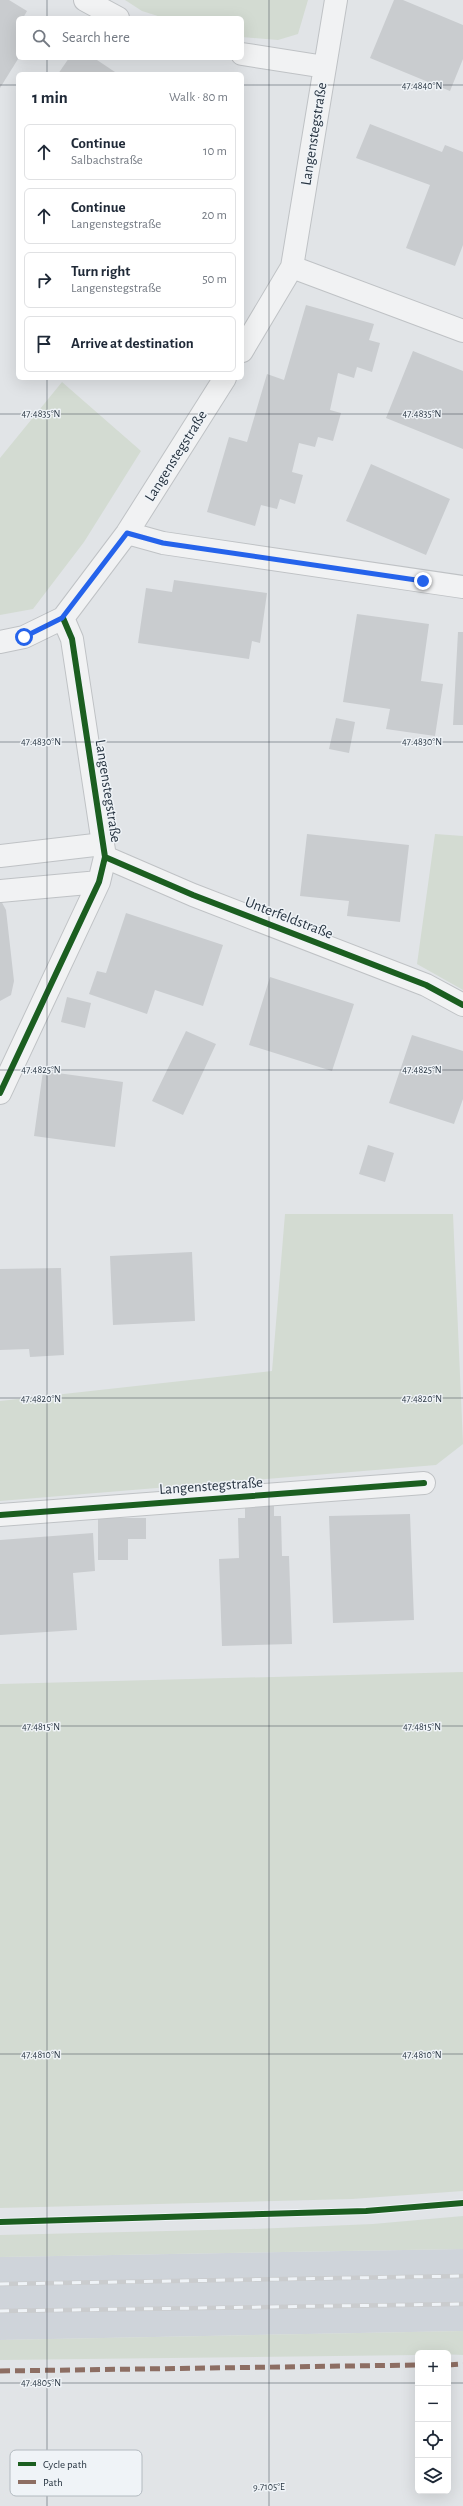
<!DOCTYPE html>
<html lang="en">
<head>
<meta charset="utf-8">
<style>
  body { margin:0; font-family:"Alegreya Sans",sans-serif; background:#f2f2f3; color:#1f2937 }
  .controls { position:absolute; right:12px; bottom:12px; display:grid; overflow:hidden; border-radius:6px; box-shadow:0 4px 16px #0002 }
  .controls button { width:36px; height:36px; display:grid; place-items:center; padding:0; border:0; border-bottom:1px solid #e0e1e3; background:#fff; color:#1f2937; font:20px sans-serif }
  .stop { position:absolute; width:12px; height:12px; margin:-9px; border:3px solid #2563eb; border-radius:50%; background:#fff }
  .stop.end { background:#2563eb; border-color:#fff; box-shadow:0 1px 4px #0008 }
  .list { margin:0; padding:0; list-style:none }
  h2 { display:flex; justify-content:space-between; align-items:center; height:52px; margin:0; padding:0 16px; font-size:17px }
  h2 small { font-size:13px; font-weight:400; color:#747a83 }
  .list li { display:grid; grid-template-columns:26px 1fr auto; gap:12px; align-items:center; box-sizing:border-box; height:56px; margin:0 8px 8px; padding:0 8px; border:1px solid #e0e1e3; border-radius:6px }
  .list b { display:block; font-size:15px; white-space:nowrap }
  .list p { margin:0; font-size:13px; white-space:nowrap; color:#747a83 }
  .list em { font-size:13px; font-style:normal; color:#747a83 }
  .icon { flex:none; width:22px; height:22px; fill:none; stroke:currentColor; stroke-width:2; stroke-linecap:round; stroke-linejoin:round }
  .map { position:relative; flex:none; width:463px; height:2506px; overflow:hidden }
  .search { position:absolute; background:#fff; box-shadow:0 4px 16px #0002; left:16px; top:16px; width:228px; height:44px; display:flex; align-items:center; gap:10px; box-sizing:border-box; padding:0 14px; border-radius:6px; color:#747a83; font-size:15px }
  .panel { position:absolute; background:#fff; box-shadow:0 4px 16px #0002; left:16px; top:72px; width:228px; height:308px; border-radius:6px }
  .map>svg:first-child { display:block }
</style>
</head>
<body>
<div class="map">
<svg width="463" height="2506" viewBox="0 0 463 2506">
  <rect width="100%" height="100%" fill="#e1e4e7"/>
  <path fill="#cfd4da" d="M463,2249v82l-463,9v-83z"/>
  <path fill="#d3dbd2" d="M125,0h183l-10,34 -20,6 -36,-3v-19h-78l-22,-7z
    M62,382l79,69 -57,91 -51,67 -33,6v-157z
    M435,834l28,2v154l-46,-26z
    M285,1214h168l10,230 -27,21 -436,36v-100l272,-30z
    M463,1672v519l-111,8 -352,9v-524z
    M463,2216v33l-463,8v-22l251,-6 122,-5z
    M463,2331v24l-45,-2v2l-418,5v-20z"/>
  <path fill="#c9cccf" d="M0,0h9l18,11 -4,7h-5v41l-18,29z
    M394,0h9l60,25v34l-13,32 -80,-33z
    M69,58h25l24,16h-60z
    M370,124l72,28 3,-7 18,7v93l-8,21 -49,-18 24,-63 -74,-27z
    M306,305l68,19 -5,16 11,3 -8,29 -15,-5 -3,11 -16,-5 -8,37 11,3 -8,28 -15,-4 -3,10 -16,-4 -7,29 11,3 -8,29 -15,-5 -3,10 -16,-4 -6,21 -48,-14 22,-75 18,5 20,-68 17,6z
    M413,351l50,20v78l-77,-31z
    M371,464l79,35 -24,56 -80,-34z
    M174,580l93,13 -7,50 -8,-2 -3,18 -111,-16 8,-55 26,4z
    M357,614l72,10 -8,57 22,3 -8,52 -49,-7 4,-20 -47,-7z
    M458,632h5v93h-10z
    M336,718l19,4 -6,31 -20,-4z
    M307,834l102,11 -9,77 -53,-6 2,-15 -49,-5z
    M0,899l6,11 8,71 -3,14 -11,6z
    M126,913l97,32 -20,61 -48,-16 -8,24 -58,-20 8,-23 9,2z
    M270,977l84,27 -22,67 -83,-26z
    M67,997l24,6 -6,25 -24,-6z
    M186,1031l30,13 -33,71 -31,-14z
    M412,1035l51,16v48l-9,25 -65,-21z
    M43,1071l80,11 -8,65 -81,-11z
    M368,1145l26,8 -9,29 -26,-8z
    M192,1252l3,69 -82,4 -3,-69z
    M61,1268l3,87 -34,2 -1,-8 -29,1v-81z
    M274,1505v11h7l1,40h7l3,88 -70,2 -3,-87 20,-1 -1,-40h7v-12z
    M410,1514l4,106 -81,3 -4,-107z
    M98,1518h48v21h-18v21h-30z
    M93,1533l2,38 -22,2 4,57 -77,5v-95z"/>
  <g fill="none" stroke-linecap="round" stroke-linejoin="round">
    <defs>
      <path id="lane" d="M0,856l103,-12"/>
      <path id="street" d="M85,0l33,18
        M242,54l83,13
        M292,267l171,64
        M242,351l50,-84 44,-267
        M127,533l36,10 300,44
        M0,642l24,-5 39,-19 64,-85 98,-155
        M105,857l88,38 233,90 37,20
        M0,891l99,-9
        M0,1093l99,-211 6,-25 -33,-218 -9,-21
        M0,1515l424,-32"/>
    </defs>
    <use href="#lane" stroke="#bfc2c5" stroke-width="24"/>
    <use href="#street" stroke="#bfc2c5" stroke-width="24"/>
    <use href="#lane" stroke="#f1f2f3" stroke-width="22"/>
    <use href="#street" stroke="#f1f2f3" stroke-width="22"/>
    <defs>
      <path id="rail" d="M0,2284l463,-8
        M0,2311l463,-7"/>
    </defs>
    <use href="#rail" stroke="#caccce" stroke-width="4.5"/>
    <use href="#rail" stroke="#eff3f7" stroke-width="3" stroke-dasharray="9" stroke-linecap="butt"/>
    <path stroke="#8d6e63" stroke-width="5" stroke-dasharray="10 5" stroke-linecap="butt" d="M448,2365l15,-1
      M0,2371l418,-6"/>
    <defs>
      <path id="cycleway" d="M105,857l88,38 233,90 37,20
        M0,1093l99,-211 6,-25 -33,-218 -9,-21
        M0,1515l424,-32
        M0,2222l366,-11 97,-8"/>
    </defs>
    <use href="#cycleway" stroke="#eff3f7" stroke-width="8"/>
    <use href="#cycleway" stroke="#1b5e20" stroke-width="6"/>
  </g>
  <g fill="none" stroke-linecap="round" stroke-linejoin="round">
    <path stroke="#2563eb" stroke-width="5" d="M24,637l38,-19 65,-85 36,10 260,38"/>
  </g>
  <path fill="none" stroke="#273441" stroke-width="1" stroke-opacity="0.45" d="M47,0v18M269,0v2506M47,58v16M0,85h18M242,85h221M47,378v2128M0,414h463M0,742h463M0,1070h463M0,1398h463M0,1726h463M0,2054h463M0,2383h418M448,2383h15"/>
  <g text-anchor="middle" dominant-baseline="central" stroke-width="3" stroke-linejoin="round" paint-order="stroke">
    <g font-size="15" fill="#273441" stroke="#eff3f7">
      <text transform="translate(314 134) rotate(-81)">Langenstegstraße</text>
      <text transform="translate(176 456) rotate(-58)">Langenstegstraße</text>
      <text transform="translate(108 791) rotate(81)">Langenstegstraße</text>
      <text transform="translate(289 918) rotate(21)">Unterfeldstraße</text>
      <text transform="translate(211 1486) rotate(-4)">Langenstegstraße</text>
    </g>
  </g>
  <rect x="10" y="2450" width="132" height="46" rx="6" fill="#eff3f7" stroke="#b3bac0" stroke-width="1"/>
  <rect x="18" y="2462" width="18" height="4" fill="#1b5e20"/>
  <rect x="18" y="2480" width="18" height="4" fill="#8d6e63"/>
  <g font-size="11" fill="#273441">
    <text x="43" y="2468">Cycle path</text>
    <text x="43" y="2486">Path</text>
  </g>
  <g font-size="10" text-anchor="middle" fill="#273441" stroke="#eff3f7" stroke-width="3" stroke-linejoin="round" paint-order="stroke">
    <text x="422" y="89">47.4840°N</text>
    <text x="41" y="417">47.4835°N</text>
    <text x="422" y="417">47.4835°N</text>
    <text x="41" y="745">47.4830°N</text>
    <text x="422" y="745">47.4830°N</text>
    <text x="41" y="1073">47.4825°N</text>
    <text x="422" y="1073">47.4825°N</text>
    <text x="41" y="1402">47.4820°N</text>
    <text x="422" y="1402">47.4820°N</text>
    <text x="41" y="1730">47.4815°N</text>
    <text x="422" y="1730">47.4815°N</text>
    <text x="41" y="2058">47.4810°N</text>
    <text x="422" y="2058">47.4810°N</text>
    <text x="41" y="2386">47.4805°N</text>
    <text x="269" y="2490">9.7105°E</text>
  </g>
</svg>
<div class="controls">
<button>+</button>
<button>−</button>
<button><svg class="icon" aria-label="locate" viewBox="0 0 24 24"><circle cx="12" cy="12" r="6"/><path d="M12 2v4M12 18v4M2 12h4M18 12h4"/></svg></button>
<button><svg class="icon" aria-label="layers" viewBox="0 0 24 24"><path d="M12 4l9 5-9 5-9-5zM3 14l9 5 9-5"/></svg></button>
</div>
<div class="stop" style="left:24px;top:637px"></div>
<div class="stop end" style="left:423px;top:581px"></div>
<div class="search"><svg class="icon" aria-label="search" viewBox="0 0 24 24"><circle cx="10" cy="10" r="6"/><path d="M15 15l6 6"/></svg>Search here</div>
<section class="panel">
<h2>1 min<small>Walk · 80 m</small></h2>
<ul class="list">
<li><svg class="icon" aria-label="ahead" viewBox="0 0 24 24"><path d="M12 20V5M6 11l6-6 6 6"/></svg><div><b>Continue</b><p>Salbachstraße</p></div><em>10 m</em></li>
<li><svg class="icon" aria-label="ahead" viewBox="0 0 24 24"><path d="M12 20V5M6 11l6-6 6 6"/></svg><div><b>Continue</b><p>Langenstegstraße</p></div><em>20 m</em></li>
<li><svg class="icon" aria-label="right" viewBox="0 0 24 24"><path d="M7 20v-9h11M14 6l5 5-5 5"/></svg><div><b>Turn right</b><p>Langenstegstraße</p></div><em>50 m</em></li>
<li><svg class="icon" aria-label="arrive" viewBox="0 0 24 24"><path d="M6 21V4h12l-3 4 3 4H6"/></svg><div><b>Arrive at destination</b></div></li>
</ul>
</section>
</div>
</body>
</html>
